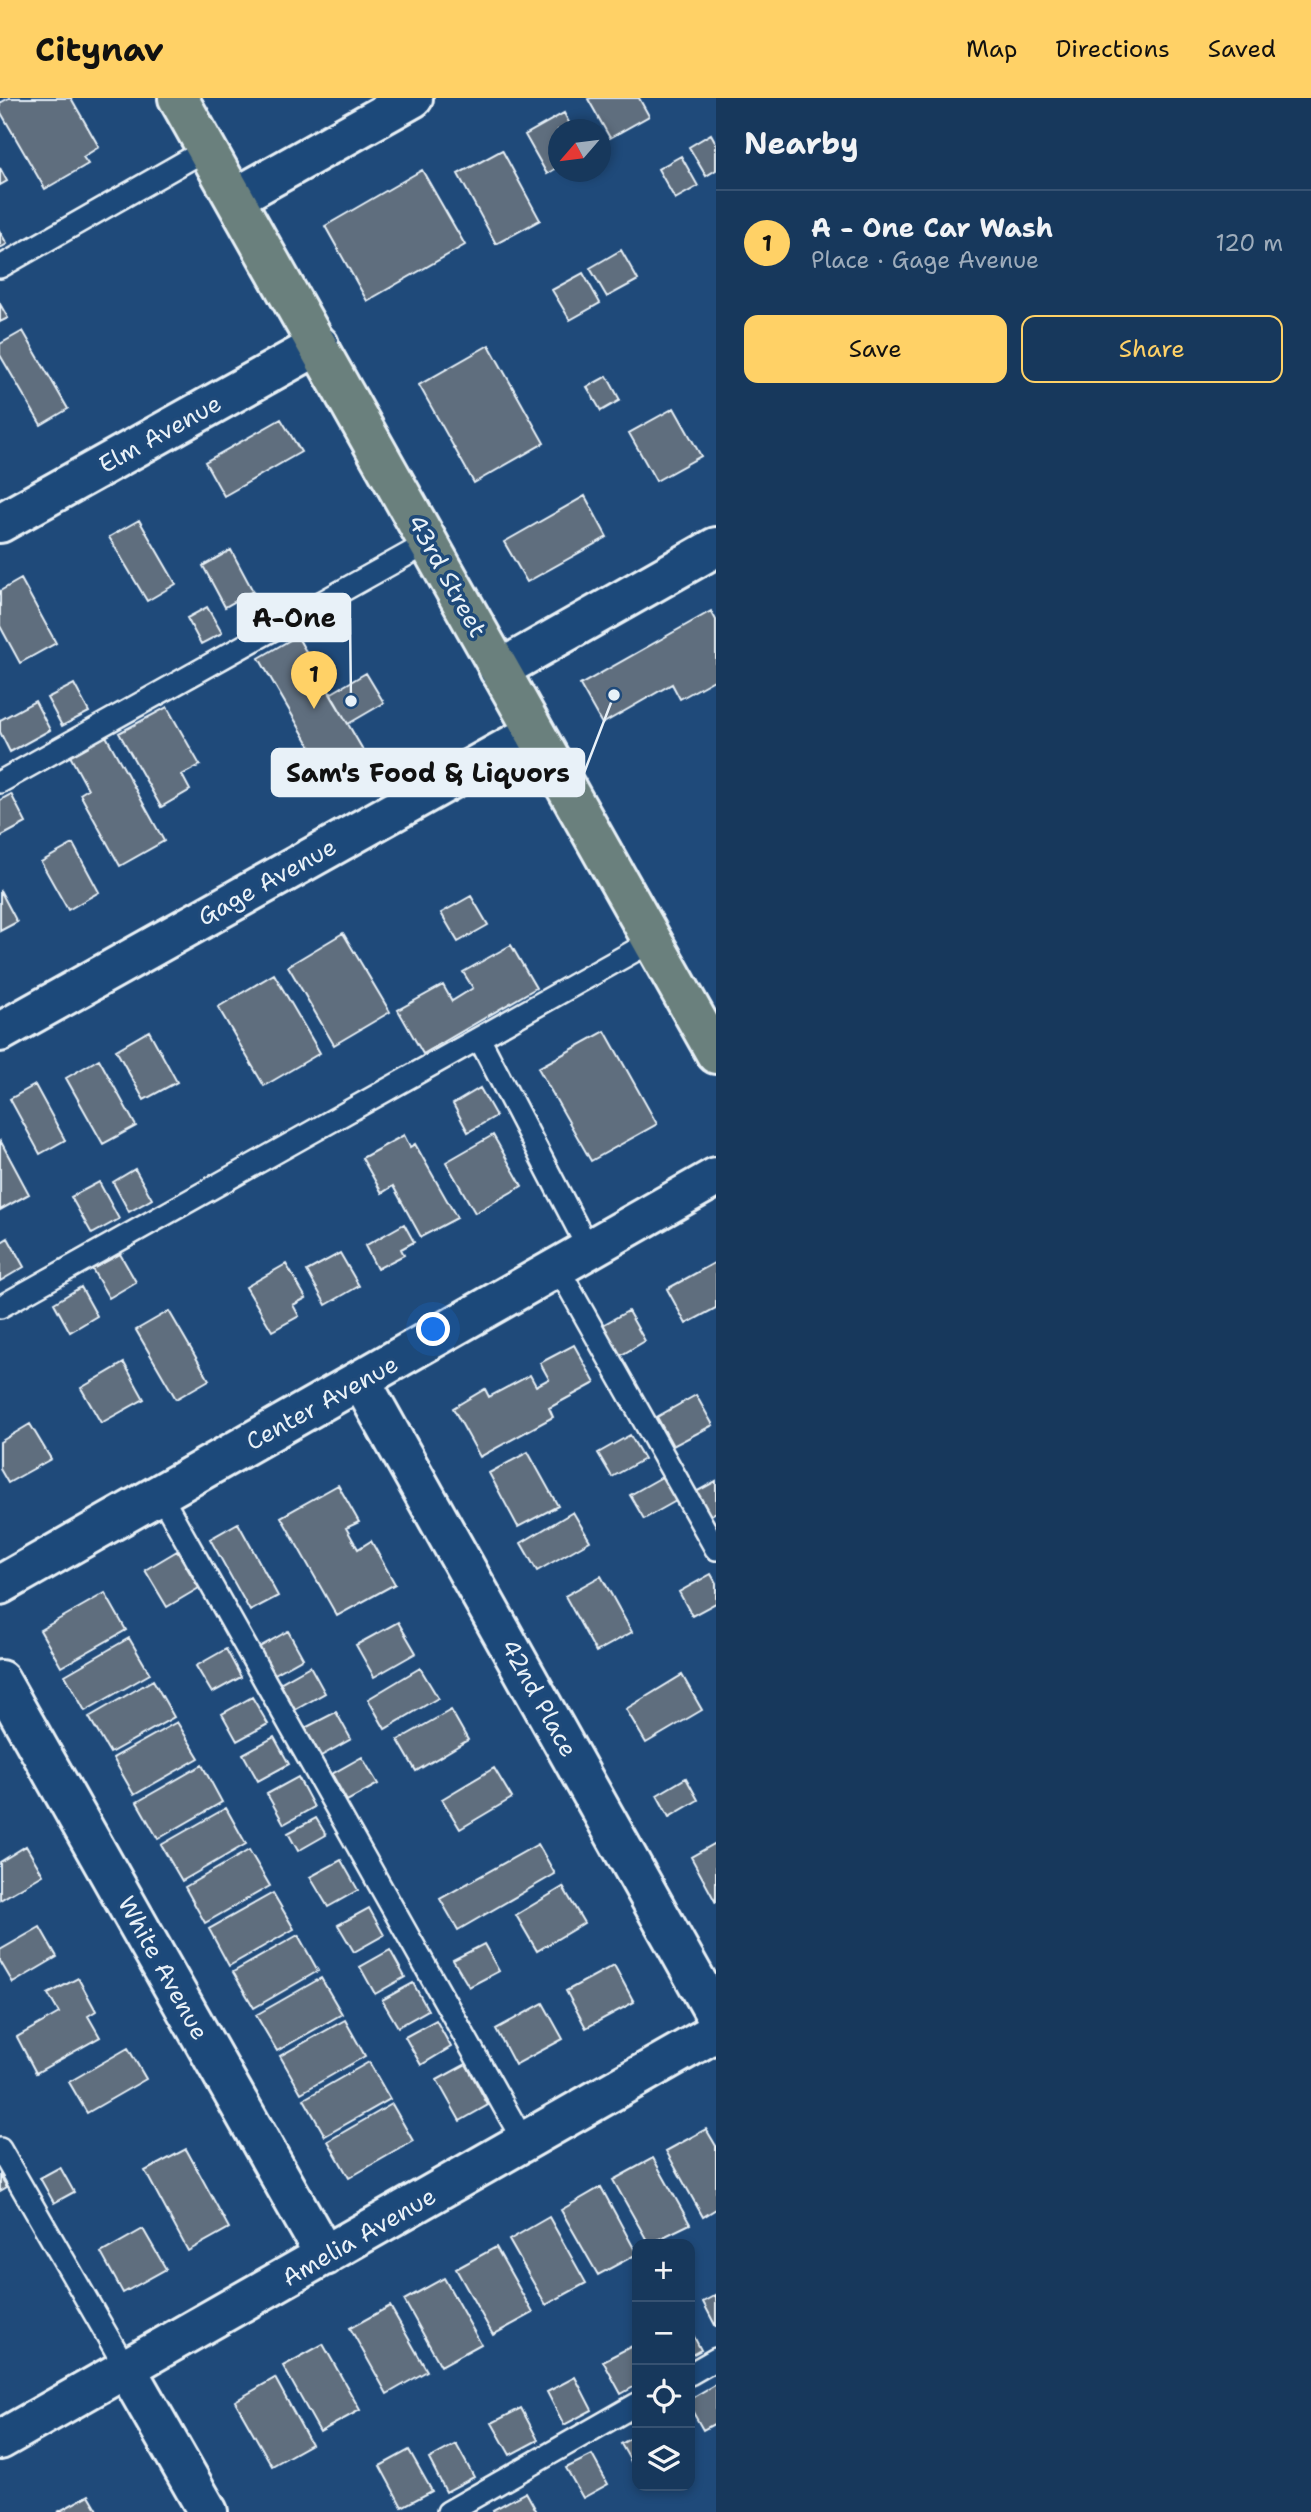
<!DOCTYPE html>
<html lang="en">
<head>
<meta charset="utf-8">
<style>
  body { margin:0; font-family:"Shantell Sans",sans-serif; background:#244365; color:#f1f3f6 }
  .controls { position:absolute; right:21px; bottom:21px; display:grid; overflow:hidden; border-radius:14px; box-shadow:0 4px 10px #0003 }
  .controls button { width:63px; height:63px; display:grid; place-items:center; padding:0; border:0; border-bottom:2px solid #365272; background:#17385c; color:#f1f3f6; font:35px sans-serif }
  .compass { position:absolute; left:548px; top:21px; width:63px; height:63px; border-radius:50%; background:#17385c; box-shadow:0 4px 10px #0003; rotate:242deg }
  .you { position:absolute; left:434px; top:1232px; width:24px; height:24px; margin:-18px; border:5px solid #fff; border-radius:50%; background:#1a73e8; box-shadow:0 0 0 10px #1a73e833 }
  .badge { display:grid; place-items:center; width:46px; height:46px; border-radius:50%; background:#ffd166; color:#111; font-size:23px; font-weight:700 }
  .pin { position:absolute; translate:-50% -58px; filter:drop-shadow(0 2px 4px #0008) }
  .pin::after { content:''; position:absolute; top:37px; width:24px; height:21px; background:inherit; clip-path:polygon(0 0,100% 0,50% 100%) }
  .list { margin:0; padding:0; list-style:none }
  h2 { display:flex; justify-content:space-between; align-items:center; height:91px; margin:0; padding:0 28px; font-size:30px }
  h2 small { font-size:23px; font-weight:400; color:#9eacbb }
  .list li { display:grid; grid-template-columns:46px 1fr auto; gap:21px; align-items:center; box-sizing:border-box; height:105px; padding:0 28px; border-top:2px solid #365272 }
  .list b { display:block; font-size:26px; white-space:nowrap }
  .list p { margin:0; font-size:23px; white-space:nowrap; color:#9eacbb }
  .list em { font-size:23px; font-style:normal; color:#9eacbb }
  .actions { display:flex; gap:14px; padding:21px 28px }
  .actions a { flex:1; padding:16px 0; border:2px solid #ffd166; border-radius:14px; text-align:center; font-size:24px; color:#ffd166 }
  .actions .main { background:#ffd166; color:#111 }
  .icon { flex:none; width:38px; height:38px; fill:none; stroke:currentColor; stroke-width:2; stroke-linecap:round; stroke-linejoin:round }
  .map { position:relative; flex:none; width:716px; height:2414px; overflow:hidden }
  header { display:flex; align-items:center; gap:42px; box-sizing:border-box; height:98px; padding:0 35px; background:#ffd166; color:#111 }
  header strong { font-size:33px }
  nav { display:flex; gap:38px; margin-inline-start:auto; font-size:24px }
  main { display:flex }
  aside { flex:1; background:#17385c }
  .map>svg:first-child { display:block }
</style>
</head>
<body>
<header>
<strong>Citynav</strong>
<nav><a>Map</a><a>Directions</a><a>Saved</a></nav>
</header>
<main>
<div class="map">
<svg width="716" height="2414" viewBox="0 0 716 2414">
  <rect width="100%" height="100%" fill="#1f4a7a"/>
  <filter id="ink" filterUnits="userSpaceOnUse"><feTurbulence type="fractalNoise" baseFrequency=".0143" numOctaves="2"/><feDisplacementMap in="SourceGraphic" scale="14" xChannelSelector="R" yChannelSelector="G"/><feConvolveMatrix kernelMatrix="1 2 1 2 8 2 1 2 1" color-interpolation-filters="sRGB"/></filter>
  <g filter="url(#ink)">
    <path fill="#5e6e7e" stroke="#e8f1f8" stroke-width="2" d="M9,0h62l28,49 -16,10 5,7 -43,25 -45,-78v-8z
      M591,0h48l10,18 -39,22 -22,-39z
      M564,15l9,17h-15v37l-11,7 -22,-39z
      M711,36l5,9v27l-10,6 -17,-29z
      M502,52l38,70 -44,24 -38,-70z
      M681,58l17,30 -23,13 -17,-30z
      M0,70l7,13 -7,4z
      M422,72l43,75 -98,56 -42,-75z
      M0,134l7,12 -7,4z
      M621,152l17,30 -31,17 -17,-29z
      M583,175l17,30 -30,17 -18,-30z
      M0,206l8,14 -8,4z
      M23,233l45,78 -27,16 -41,-70v-11z
      M489,247l55,98 -70,40 -55,-98z
      M607,278l13,24 -19,11 -14,-24z
      M674,310l27,48 -45,25 -27,-48z
      M281,321l20,33 -77,44 -19,-34z
      M585,398l22,41 -80,45 -23,-40z
      M139,422l37,64 -29,17 -38,-64z
      M231,452l22,41 -28,16 -22,-41z
      M21,481l35,64 -36,20 -20,-37v-35z
      M207,509l15,26 -21,11 -14,-26z
      M711,513l5,9v59l-36,20 -8,-15 -70,40 -22,-39z
      M297,538l73,126 -38,22 -73,-126z
      M366,575l18,30 -36,21 -18,-30z
      M74,586l15,28 -27,14 -15,-28z
      M35,603l15,29 -40,22 -10,-20v-12z
      M167,609l33,58 -18,10 8,15 -29,17 -42,-74z
      M106,638l58,105 -44,25 -40,-72 8,-5 -18,-33z
      M11,696l15,29 -26,14v-37z
      M73,746l26,48 -31,18 -27,-48z
      M0,792l17,32 -17,9z
      M471,798l17,29 -30,17 -17,-29z
      M343,835l47,79 -56,33 -46,-79z
      M511,847l25,43 -113,66 -25,-44 45,-25 9,16 21,-13 -10,-16z
      M274,876l46,79 -56,33 -46,-79z
      M149,933l28,51 -33,18 -28,-50z
      M605,933l52,93 -66,37 -53,-93z
      M99,961l37,67 -33,18 -37,-66z
      M35,987l30,55 -25,14 -30,-55z
      M480,990l16,28 -28,16 -15,-28z
      M404,1037l6,12 5,-3 42,74 -36,19 -28,-51 -11,7 -20,-35z
      M493,1037l29,51 -47,27 -29,-51z
      M0,1042l29,54 -29,16z
      M135,1071l17,30 -23,13 -16,-30z
      M99,1084l20,37 -27,15 -21,-37z
      M404,1126l10,18 -13,7 3,6 -27,14 -12,-23z
      M8,1140l16,29 -24,14v-38z
      M340,1155l19,33 -33,19 -19,-34z
      M120,1156l16,28 -27,16 -17,-29z
      M716,1164v46l-30,16 -19,-35z
      M286,1166l20,34 -13,7 6,11 -27,15 -26,-44z
      M81,1189l16,29 -27,16 -16,-29z
      M169,1213l40,69 -33,19 -40,-69z
      M628,1213l17,30 -27,16 -17,-31z
      M574,1247l21,38 -46,25 4,9 -73,40 -27,-49 32,-19 4,8 41,-22 6,11 13,-7 -9,-16z
      M124,1265l20,36 -43,24 -20,-35z
      M696,1297l17,30 -40,21 -16,-29z
      M30,1326l21,35 -43,24 -8,-14v-27z
      M630,1337l14,24 -32,18 -14,-24z
      M528,1354l30,54 -40,21 -29,-54z
      M662,1379l14,24 -32,18 -14,-24z
      M716,1383v31l-8,5 -14,-24z
      M338,1387l21,37 -13,6 12,21 13,-8 24,43 -58,32 -56,-99z
      M573,1414l17,29 -53,30 -16,-28z
      M238,1425l40,73 -28,15 -40,-72z
      M177,1453l22,37 -32,19 -22,-37z
      M711,1476l5,9v20l-24,13 -13,-24z
      M601,1478l31,56 -36,20 -31,-56z
      M105,1495l21,37 -65,37 -21,-37z
      M398,1524l18,31 -42,24 -18,-32z
      M288,1533l15,27 -30,17 -15,-27z
      M129,1540l21,36 -65,37 -20,-36z
      M226,1551l15,28 -29,16 -16,-27z
      M310,1568l15,27 -30,17 -15,-27z
      M420,1570l18,30 -53,31 -17,-30z
      M682,1577l20,35 -56,33 -20,-34z
      M153,1582l21,37 -64,36 -21,-36z
      M252,1599l16,27 -31,17 -15,-27z
      M451,1612l17,30 -52,31 -18,-31z
      M336,1614l15,27 -30,17 -16,-28z
      M177,1624l22,36 -65,37 -21,-37z
      M274,1639l15,27 -31,17 -15,-27z
      M362,1659l16,27 -31,17 -15,-27z
      M202,1667l20,37 -64,37 -21,-37z
      M494,1670l18,30 -52,31 -18,-30z
      M298,1679l16,30 -30,17 -17,-30z
      M686,1680l12,22 -29,17 -12,-22z
      M226,1710l20,36 -64,37 -21,-36z
      M316,1720l10,17 -28,16 -10,-18z
      M716,1745v60l-25,-46z
      M538,1746l17,30 -97,56 -18,-31z
      M26,1748l17,29 -43,25v-38z
      M249,1752l21,36 -65,37 -20,-36z
      M341,1762l17,30 -30,17 -18,-30z
      M563,1789l21,36 -47,28 -21,-36z
      M273,1795l21,36 -65,37 -20,-37z
      M369,1810l15,27 -30,17 -16,-27z
      M40,1829l17,30 -44,26 -13,-22v-11z
      M298,1837l20,36 -64,37 -21,-36z
      M484,1846l15,27 -30,16 -16,-27z
      M390,1852l15,27 -30,17 -15,-27z
      M614,1867l20,37 -48,26 -20,-37z
      M78,1880l18,33 -8,5 12,21 -64,36 -19,-36 42,-24 -11,-19z
      M321,1880l21,36 -65,37 -21,-36z
      M413,1885l15,27 -30,17 -16,-27z
      M543,1905l20,36 -48,26 -19,-36z
      M345,1922l20,36 -64,37 -21,-37z
      M436,1922l15,27 -30,18 -16,-28z
      M128,1950l18,31 -59,34 -18,-31z
      M369,1964l21,37 -65,37 -21,-37z
      M466,1966l22,41 -28,16 -23,-41z
      M392,2006l21,37 -64,37 -21,-37z
      M706,2031l10,17v63l-13,8 -37,-66z
      M186,2051l43,79 -41,23 -43,-80z
      M653,2060l37,66 -41,20 -36,-64z
      M60,2069l14,25 -20,11 -14,-25z
      M0,2078l7,11 -7,4z
      M601,2089l36,67 -39,21 -37,-65z
      M549,2119l37,66 -40,22 -37,-65z
      M143,2131l23,40 -43,24 -22,-40z
      M496,2149l37,66 -40,22 -37,-66z
      M444,2180l37,66 -40,22 -37,-66z
      M716,2197v32l-13,-25z
      M390,2208l37,65 -40,23 -37,-66z
      M690,2231l11,21 -11,6z
      M323,2246l37,66 -40,22 -37,-66z
      M632,2248l5,10v29l-16,9 -18,-33z
      M575,2279l17,33 -28,15 -17,-33z
      M275,2280l36,66 -39,22 -37,-65z
      M716,2286v39l-13,7 -13,-23v-8z
      M521,2310l17,32 -28,15 -18,-32z
      M637,2337v37l-16,-28z
      M456,2346l18,33 -28,15 -17,-33z
      M409,2352l23,41 -30,16 -22,-41z
      M592,2357l16,29 -25,14 -17,-30z
      M526,2394l11,20h-43l-1,-2z
      M89,2397l10,17h-41z"/>
    <g fill="none" stroke-linecap="round" stroke-linejoin="round">
      <defs>
        <path id="lane" d="M0,169l207,-118
          M0,684l428,-239
          M479,940l110,212
          M558,1170l158,281
          M0,1209l652,-366
          M160,1396l364,648
          M0,2051l127,221
          M690,2276l26,-15
          M448,2414l189,-108"/>
        <path id="street" d="M235,100l178,-100
          M0,425l319,-178
          M499,572l217,-123
          M0,934l534,-299
          M361,1283l355,635
          M0,1487l716,-408
          M0,1582l325,576
          M127,2272l81,142
          M0,2342l716,-408"/>
        <path id="primary" d="M178,0l538,956"/>
      </defs>
      <use href="#lane" stroke="#e8f1f8" stroke-width="26"/>
      <use href="#street" stroke="#e8f1f8" stroke-width="44"/>
      <use href="#primary" stroke="#e8f1f8" stroke-width="44"/>
      <use href="#lane" stroke="#1f4a7a" stroke-width="21"/>
      <use href="#street" stroke="#1f4a7a" stroke-width="38"/>
      <use href="#primary" stroke="#6a807d" stroke-width="38"/>
    </g>
  </g>
  <g text-anchor="middle" dominant-baseline="central" stroke-width="7" stroke-linejoin="round" paint-order="stroke">
    <g font-size="24" fill="#e8f1f8" stroke="#1f4a7a">
      <text transform="translate(160 336) rotate(-29)">Elm Avenue</text>
      <text transform="translate(447 478) rotate(61)">43rd Street</text>
      <text transform="translate(267 784) rotate(-29)">Gage Avenue</text>
      <text transform="translate(322 1305) rotate(-29)">Center Avenue</text>
      <text transform="translate(539 1600) rotate(61)">42nd Place</text>
      <text transform="translate(163 1870) rotate(61)">White Avenue</text>
      <text transform="translate(359 2139) rotate(-30)">Amelia Avenue</text>
    </g>
  </g>
  <path fill="none" stroke="#e8f1f8" stroke-width="2.5" d="M351 603L350 520M614 597L584 675"/>
  <g fill="#e8f1f8" stroke="#1f4a7a" stroke-width="2.5">
    <circle cx="351" cy="603" r="7"/>
    <circle cx="614" cy="597" r="7"/>
  </g>
  <g fill="#e8f1f8" stroke="#e8f1f8" stroke-width="2.5">
    <rect x="238" y="496" width="112" height="47" rx="7"/>
    <rect x="272" y="651" width="312" height="47" rx="7"/>
  </g>
  <g font-size="26" text-anchor="middle" font-weight="bold" fill="#111">
    <text x="294" y="529">A-One</text>
    <text x="428" y="684">Sam's Food &amp; Liquors</text>
  </g>
</svg>
<div class="controls">
<button>+</button>
<button>−</button>
<button><svg class="icon" aria-label="locate" viewBox="0 0 24 24"><circle cx="12" cy="12" r="6"/><path d="M12 2v4M12 18v4M2 12h4M18 12h4"/></svg></button>
<button><svg class="icon" aria-label="layers" viewBox="0 0 24 24"><path d="M12 4l9 5-9 5-9-5zM3 14l9 5 9-5"/></svg></button>
</div>
<svg class="compass" viewBox="-18 -18 36 36"><path d="M0-13l5 13h-10z" fill="#e53935"/><path d="M0 13l5-13h-10z" fill="#9eacbb"/></svg>
<div class="you"></div>
<div class="pin badge" style="left:314px;top:611px">1</div>
</div>
<aside>
<h2>Nearby<small></small></h2>
<ul class="list">
<li><span class="badge">1</span><div><b>A - One Car Wash</b><p>Place · Gage Avenue</p></div><em>120 m</em></li>
</ul>
<div class="actions"><a class="main">Save</a><a>Share</a></div>
</aside>
</main>
</body>
</html>
